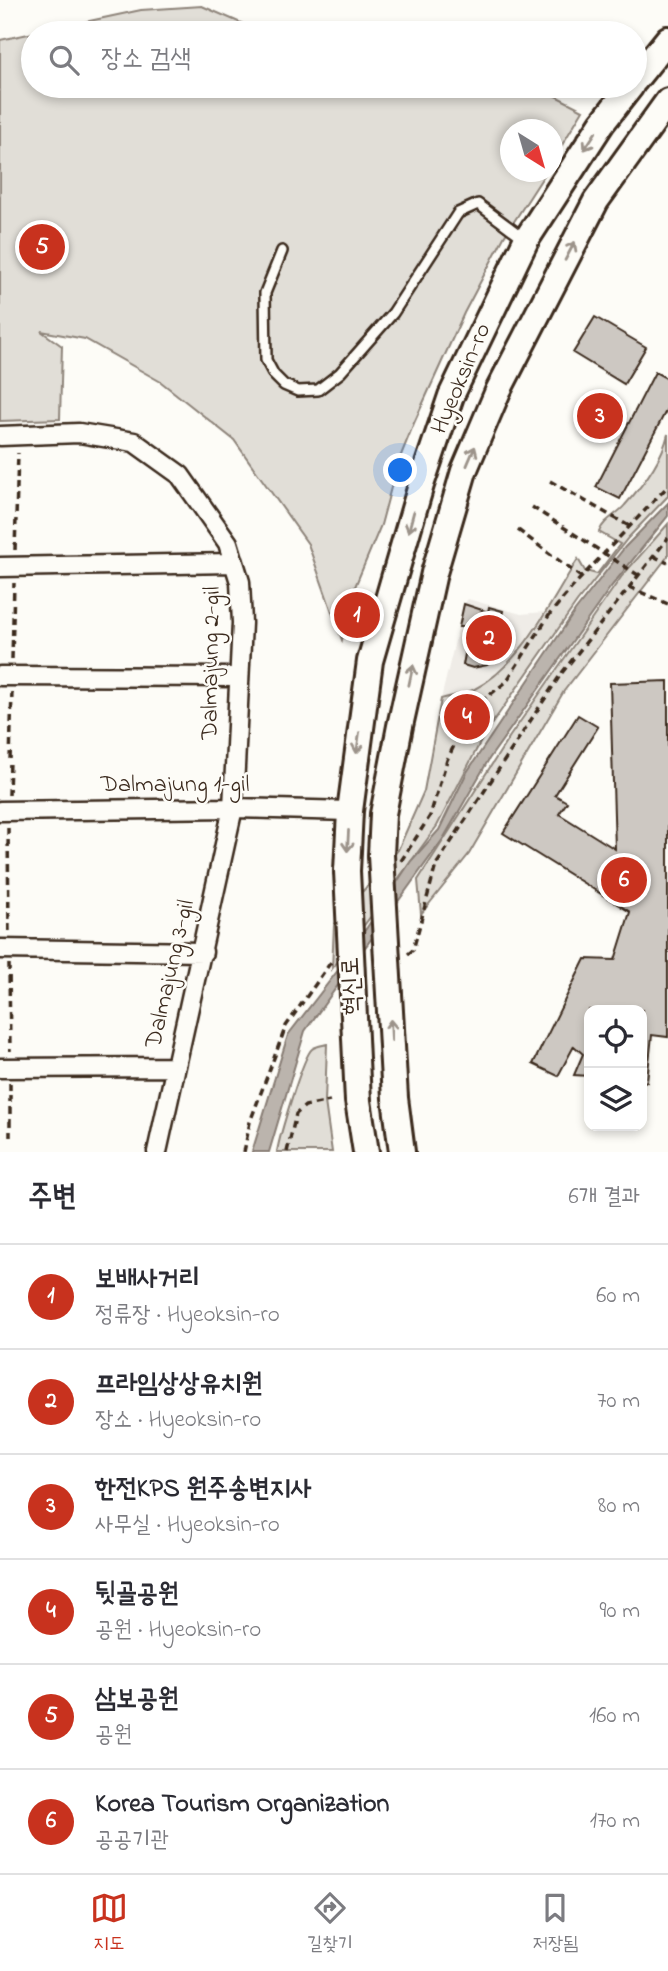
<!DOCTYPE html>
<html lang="ko">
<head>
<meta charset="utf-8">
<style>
  body { margin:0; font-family:"Indie Flower","Poor Story",sans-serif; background:#f7f7f7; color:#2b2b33 }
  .controls { position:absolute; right:21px; bottom:21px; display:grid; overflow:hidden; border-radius:14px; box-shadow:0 4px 10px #0003 }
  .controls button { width:63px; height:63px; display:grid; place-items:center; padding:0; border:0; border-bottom:2px solid #e1e1e2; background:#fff; color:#2b2b33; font:35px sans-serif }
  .compass { position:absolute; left:500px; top:119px; width:63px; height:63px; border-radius:50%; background:#fff; box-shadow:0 4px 10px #0003; rotate:143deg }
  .you { position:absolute; left:401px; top:471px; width:24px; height:24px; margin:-18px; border:5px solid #fff; border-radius:50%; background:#1a73e8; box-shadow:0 0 0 10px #1a73e833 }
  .badge { display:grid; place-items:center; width:46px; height:46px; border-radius:50%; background:#c8321e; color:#fff; font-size:23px; font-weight:700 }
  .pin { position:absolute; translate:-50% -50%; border:4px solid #fff; box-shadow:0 2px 7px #0006 }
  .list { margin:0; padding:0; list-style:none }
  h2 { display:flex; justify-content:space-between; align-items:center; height:91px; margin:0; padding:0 28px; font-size:30px }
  h2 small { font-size:23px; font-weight:400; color:#7c7c81 }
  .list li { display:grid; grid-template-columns:46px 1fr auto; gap:21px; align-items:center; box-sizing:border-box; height:105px; padding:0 28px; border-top:2px solid #e1e1e2 }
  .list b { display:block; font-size:26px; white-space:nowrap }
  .list p { margin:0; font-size:23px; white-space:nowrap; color:#7c7c81 }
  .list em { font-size:23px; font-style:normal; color:#7c7c81 }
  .icon { flex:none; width:38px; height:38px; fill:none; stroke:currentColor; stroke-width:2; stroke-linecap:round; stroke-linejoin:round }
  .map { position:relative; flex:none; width:668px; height:1152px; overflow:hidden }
  .search { position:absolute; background:#fff; box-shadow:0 4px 10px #0003; left:21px; right:21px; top:21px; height:77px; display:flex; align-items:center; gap:18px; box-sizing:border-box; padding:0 24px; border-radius:38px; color:#7c7c81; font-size:26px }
  .sheet { height:721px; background:#fff }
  nav { display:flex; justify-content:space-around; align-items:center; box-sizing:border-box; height:98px; border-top:2px solid #e1e1e2; background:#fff; font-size:19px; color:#7c7c81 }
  nav a { display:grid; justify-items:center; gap:4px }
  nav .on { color:#c8321e }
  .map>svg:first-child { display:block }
</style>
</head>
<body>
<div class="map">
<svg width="668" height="1152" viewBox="0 0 668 1152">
  <rect width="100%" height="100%" fill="#fdfcf7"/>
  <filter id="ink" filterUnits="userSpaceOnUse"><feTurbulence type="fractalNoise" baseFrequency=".0143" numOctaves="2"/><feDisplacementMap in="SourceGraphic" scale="14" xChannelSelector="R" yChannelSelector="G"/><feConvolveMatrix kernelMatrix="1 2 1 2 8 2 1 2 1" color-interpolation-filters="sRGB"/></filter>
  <g filter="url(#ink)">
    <path fill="#efece7" d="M468,599l53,15 23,-2 -27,42 -27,25 -19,12 -30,8 23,-95z"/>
    <path fill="#e1ded7" stroke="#8e847a" stroke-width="2" d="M202,6l62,27h-231v53h326l73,8 108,-6 43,22 -30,50 -1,-30h-42v42h36l-42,65 -40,76 -50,110 -17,42 -16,60 -27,64 -12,51 -34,-96 -74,-104 -73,-58 -76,-43 -44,-8 21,15 -2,73 -60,2v-381l141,-30z
      M668,434v62l-40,42 -51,64 -93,133 -47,91 -105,143 2,-44 64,-75 26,-59 17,-92c10,-3 22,-4 32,-9 49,-25 76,-86 105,-131l7,12 12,3 23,-30 -21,-12c5,-13 18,-17 26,-27 18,-20 37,-45 43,-71z
      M668,524v32l-104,135 -95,163 -48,60 -3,-34 92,-144 112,-160z
      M327,1044l-2,58 7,50h-55c2,-14 26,-96 35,-103 3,-3 11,-4 15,-5z"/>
    <path fill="#bbb4ad" stroke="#887d74" stroke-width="2" d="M668,503v13l-58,72 -121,171 -46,80 -138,192 -36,121h-17l36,-117 54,-70 69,-104 28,-31 28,-58 108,-161 50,-64z"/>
    <path fill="#cdc8c2" stroke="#3b2a1e" stroke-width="2" d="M595,317l51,30 -22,37 -51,-31z
      M655,372l13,7v28l-48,92 -24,-12z
      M464,604l24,8 1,-5 14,4 -4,20 10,3 3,9 -25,22 -14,3 -10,-3 7,-38h-11z
      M668,681v356l-16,-2 -5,47 -5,-1v-71h-53v66l-15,-1 9,-21 -9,-8 -16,30 -25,-12 52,-105 30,1 15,-48 -127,-79 75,-118 20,12 -43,68 12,7 -8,12 56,35 -5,-166z"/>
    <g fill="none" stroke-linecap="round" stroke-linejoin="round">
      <defs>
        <path id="lane" d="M282,251l-17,42 1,67 8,15 10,10 14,6 20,-1 22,-17 53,-60 65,-100 20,-9 47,35"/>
        <path id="street" d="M0,436l79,-3 55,9 46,33 48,68 12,39 2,41 -9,185 -76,344
          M0,567l233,-4
          M0,676l239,1
          M0,811l233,-3 117,3
          M0,949l203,3
          M0,1068l174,-1"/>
        <path id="secondary" d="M635,80l33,-41
          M381,855l2,-41 17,-88 34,-153 30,-102 34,-80 98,-190 72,-100
          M347,871l3,-60 20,-150 51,-176 30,-89 75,-156 76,-117 29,-37
          M395,1098l7,54
          M358,1101l8,51"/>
      </defs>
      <use href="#lane" stroke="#3b2a1e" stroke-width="14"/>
      <use href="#street" stroke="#3b2a1e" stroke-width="23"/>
      <use href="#secondary" stroke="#3b2a1e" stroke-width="30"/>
      <path stroke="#3b2a1e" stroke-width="3.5" stroke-dasharray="7 5" stroke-linecap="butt" d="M550,481l79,45
        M532,507l106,68
        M518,530l63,47
        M15,550l3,-97
        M653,556l15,7
        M629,587l39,17
        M12,659l2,-76
        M9,795l3,-104
        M8,828l1,104
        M401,861l29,-45 17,-56 25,-51 34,-27 44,-68 26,-31 92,-97
        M408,954l5,-4 23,-85 125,-191 107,-136
        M9,964l1,87
        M10,1083v54
        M244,1152l6,-30 36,-96 45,-64
        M287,1152l9,-38 9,-8 25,-5"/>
      <use href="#lane" stroke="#fdfcf7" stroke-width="9"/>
      <use href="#street" stroke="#fdfcf7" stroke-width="18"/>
      <use href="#secondary" stroke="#fdfcf7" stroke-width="24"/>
      <defs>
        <path id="secondary-bridge" d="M381,855l14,243
          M347,871l11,230"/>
      </defs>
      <use href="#secondary-bridge" stroke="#3b2a1e" stroke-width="30" stroke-linecap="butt"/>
      <use href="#secondary-bridge" stroke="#fdfcf7" stroke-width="24"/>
    </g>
    <defs><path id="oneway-shaft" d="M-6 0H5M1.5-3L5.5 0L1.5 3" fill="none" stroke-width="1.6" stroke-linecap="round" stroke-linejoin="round" transform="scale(1.75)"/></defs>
    <g stroke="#9c938a">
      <use href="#oneway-shaft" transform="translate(590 141) rotate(123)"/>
      <use href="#oneway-shaft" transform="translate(570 251) rotate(-62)"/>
      <use href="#oneway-shaft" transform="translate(471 456) rotate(-67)"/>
      <use href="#oneway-shaft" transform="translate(411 522) rotate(105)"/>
      <use href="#oneway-shaft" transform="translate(411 675) rotate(-78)"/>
      <use href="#oneway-shaft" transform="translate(358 743) rotate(98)"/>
      <use href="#oneway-shaft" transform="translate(348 841) rotate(93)"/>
      <use href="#oneway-shaft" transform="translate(391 1030) rotate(-93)"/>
    </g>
  </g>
  <g text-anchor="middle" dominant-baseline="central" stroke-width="5" stroke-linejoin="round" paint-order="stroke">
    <g font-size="24" fill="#3b2a1e" stroke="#fdfcf7">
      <text transform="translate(462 379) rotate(-67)">Hyeoksin-ro</text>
      <text transform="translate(212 663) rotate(-89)">Dalmajung 2-gil</text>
      <text x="175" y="785">Dalmajung 1-gil</text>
      <text transform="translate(171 974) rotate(-77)">Dalmajung 3-gil</text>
      <text transform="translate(353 986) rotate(-93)">혁신로</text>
    </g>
  </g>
</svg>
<div class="controls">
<button><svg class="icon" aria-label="locate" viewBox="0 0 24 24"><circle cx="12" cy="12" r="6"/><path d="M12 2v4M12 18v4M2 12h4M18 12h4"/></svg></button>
<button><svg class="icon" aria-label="layers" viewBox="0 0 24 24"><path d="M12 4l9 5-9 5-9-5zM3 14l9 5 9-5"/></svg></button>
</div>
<svg class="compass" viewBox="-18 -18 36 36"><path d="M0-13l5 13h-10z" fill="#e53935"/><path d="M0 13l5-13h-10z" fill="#7c7c81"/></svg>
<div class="you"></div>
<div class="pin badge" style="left:357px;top:615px">1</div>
<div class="pin badge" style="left:489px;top:638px">2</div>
<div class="pin badge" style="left:600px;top:416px">3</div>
<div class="pin badge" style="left:467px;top:717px">4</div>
<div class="pin badge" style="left:42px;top:247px">5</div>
<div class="pin badge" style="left:624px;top:880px">6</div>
<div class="search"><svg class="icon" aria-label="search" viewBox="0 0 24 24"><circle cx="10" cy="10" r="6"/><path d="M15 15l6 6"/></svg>장소 검색</div>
</div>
<section class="sheet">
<h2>주변<small>6개 결과</small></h2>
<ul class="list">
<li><span class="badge">1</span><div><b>보배사거리</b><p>정류장 · Hyeoksin-ro</p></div><em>60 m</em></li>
<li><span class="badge">2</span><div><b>프라임상상유치원</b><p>장소 · Hyeoksin-ro</p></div><em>70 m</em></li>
<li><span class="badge">3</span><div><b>한전KPS 원주송변지사</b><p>사무실 · Hyeoksin-ro</p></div><em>80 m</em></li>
<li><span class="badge">4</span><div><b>뒷골공원</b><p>공원 · Hyeoksin-ro</p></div><em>90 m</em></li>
<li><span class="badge">5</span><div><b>삼보공원</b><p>공원</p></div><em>160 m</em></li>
<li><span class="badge">6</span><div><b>Korea Tourism Organization</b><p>공공기관</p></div><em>170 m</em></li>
</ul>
</section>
<nav>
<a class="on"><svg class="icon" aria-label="map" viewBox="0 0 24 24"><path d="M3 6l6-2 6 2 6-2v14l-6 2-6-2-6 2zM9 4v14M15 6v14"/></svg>지도</a>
<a><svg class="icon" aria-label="directions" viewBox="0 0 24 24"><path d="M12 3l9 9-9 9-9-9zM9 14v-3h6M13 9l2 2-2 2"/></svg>길찾기</a>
<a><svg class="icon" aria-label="saved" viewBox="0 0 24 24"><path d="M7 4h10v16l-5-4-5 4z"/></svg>저장됨</a>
</nav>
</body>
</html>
